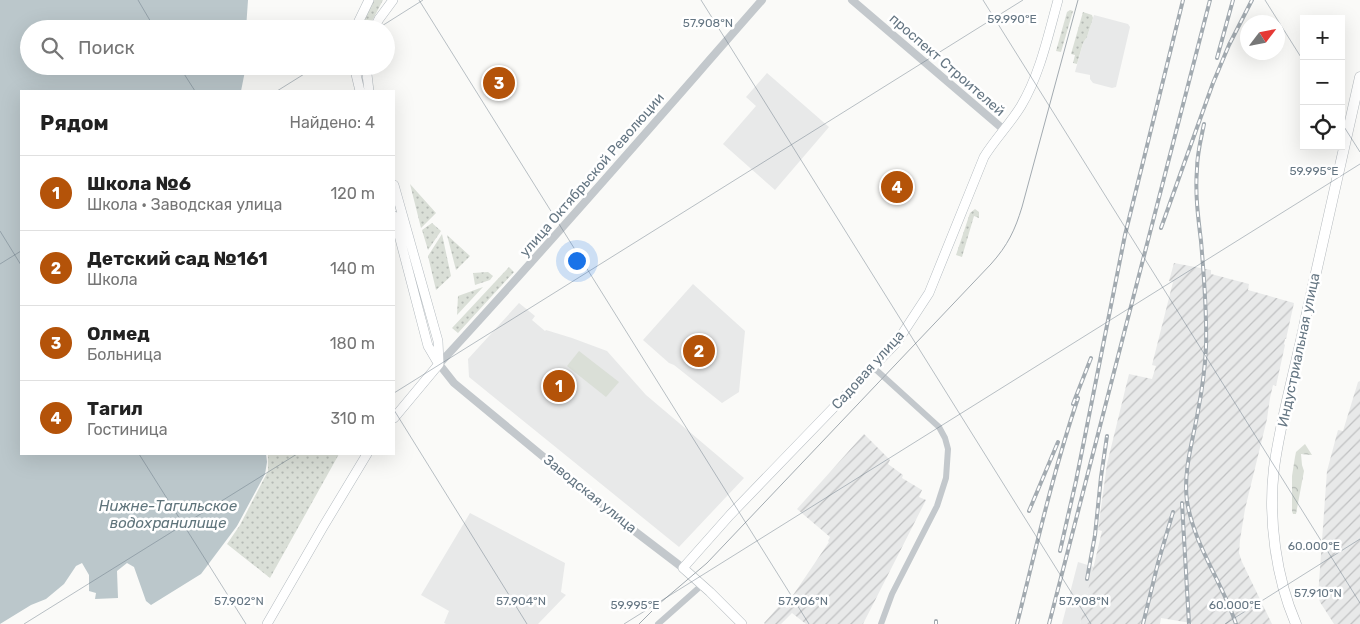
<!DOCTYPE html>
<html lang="ru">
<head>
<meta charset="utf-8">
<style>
  body { margin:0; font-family:Rubik,sans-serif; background:#f2f2f2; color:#222 }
  .controls { position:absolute; right:15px; top:15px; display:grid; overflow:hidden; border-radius:0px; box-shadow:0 5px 20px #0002 }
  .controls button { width:45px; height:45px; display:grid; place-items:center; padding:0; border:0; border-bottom:1px solid #e0e0e0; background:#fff; color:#222; font:25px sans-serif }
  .compass { position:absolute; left:1240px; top:15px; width:45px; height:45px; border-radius:50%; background:#fff; box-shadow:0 5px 20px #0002; rotate:58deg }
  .you { position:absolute; left:576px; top:260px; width:18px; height:18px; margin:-12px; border:4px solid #fff; border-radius:50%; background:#1a73e8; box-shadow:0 0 0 8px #1a73e833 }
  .badge { display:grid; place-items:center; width:32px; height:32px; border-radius:50%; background:#b45309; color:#fff; font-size:16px; font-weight:700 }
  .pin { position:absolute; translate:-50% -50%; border:2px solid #fff; box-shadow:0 1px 5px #0006 }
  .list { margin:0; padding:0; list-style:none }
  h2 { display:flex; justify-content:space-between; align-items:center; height:65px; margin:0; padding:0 20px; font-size:21px }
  h2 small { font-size:16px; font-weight:400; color:#767676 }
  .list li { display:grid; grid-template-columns:32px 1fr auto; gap:15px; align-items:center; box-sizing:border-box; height:75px; padding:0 20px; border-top:1px solid #e0e0e0 }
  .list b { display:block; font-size:19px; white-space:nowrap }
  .list p { margin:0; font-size:16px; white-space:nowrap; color:#767676 }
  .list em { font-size:16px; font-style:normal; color:#767676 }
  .icon { flex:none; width:28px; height:28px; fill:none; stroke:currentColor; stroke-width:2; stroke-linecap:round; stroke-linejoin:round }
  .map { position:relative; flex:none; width:1360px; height:624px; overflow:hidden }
  .search { position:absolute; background:#fff; box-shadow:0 5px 20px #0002; left:20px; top:20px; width:375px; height:55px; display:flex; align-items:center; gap:12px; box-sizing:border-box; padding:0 18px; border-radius:28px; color:#767676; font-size:19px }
  .panel { position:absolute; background:#fff; box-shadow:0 5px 20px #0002; left:20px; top:90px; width:375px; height:365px; border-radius:0px }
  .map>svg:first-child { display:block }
</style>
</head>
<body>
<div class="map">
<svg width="1360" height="624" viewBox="0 0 1360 624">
  <defs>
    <pattern id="industrial-furrows" width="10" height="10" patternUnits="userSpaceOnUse" patternTransform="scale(1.25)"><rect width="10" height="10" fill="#e8e9e9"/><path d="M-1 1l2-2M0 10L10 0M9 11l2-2" fill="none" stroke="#c0c1c2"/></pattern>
    <pattern id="grass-dots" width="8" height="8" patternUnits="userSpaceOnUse" patternTransform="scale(1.25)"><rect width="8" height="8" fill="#dadfd7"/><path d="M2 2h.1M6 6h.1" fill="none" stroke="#b4b9b4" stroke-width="1.8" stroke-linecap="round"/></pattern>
    <pattern id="forest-crowns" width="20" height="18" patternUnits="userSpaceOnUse" patternTransform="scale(1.25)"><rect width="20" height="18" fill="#dadfd7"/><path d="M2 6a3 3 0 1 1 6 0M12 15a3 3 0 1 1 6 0" fill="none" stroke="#b4b9b4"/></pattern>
  </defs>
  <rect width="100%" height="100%" fill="#fafaf8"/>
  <path fill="#e8e9e9" d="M1094,15l34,9 2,3 -14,60 -4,1 -19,-5 -3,-4v-4l-15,-3 8,-29 4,-6z
    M767,73l62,54 -54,63 -52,-46 33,-38 -10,-9z
    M693,284l52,47 -6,61 -17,11 -48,-38 -5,-2 -26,-23z
    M519,303l16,13 -3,4 13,11 1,-1 26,8 35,13 39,44 98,83 -65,69 -210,-170 -1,-18z
    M470,513l95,50 -4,29 5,3 -28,29h-92l-2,-1 5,-12 -28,-16z
    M1078,562l16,5 -14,57h-18z"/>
  <path fill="url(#industrial-furrows)" d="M1174,263l37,7v4l38,10 -1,6 46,13 -8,36h-1l-1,5 1,1 -9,41 -3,-1 -3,13 -3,21 -22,90 -5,31 -1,13 3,9 30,62h-80l-1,-1 -30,-5 -1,6h-80l22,-93 -4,-1 9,-66 22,-90 23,5 4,-13 -4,-1 21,-83 -4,-1z
    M1360,381v243h-26l-14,-22 -2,-6 9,-125 11,-41 5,1 15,-49z
    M864,434l26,26 -2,4 15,11 -1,3 20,12 -3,7 7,3 -63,124h-57l-14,-11 -11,11h-16l-1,-1 17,-19 4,3 44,-65 -1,-1 2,-4 -33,-28z"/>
  <path fill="url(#grass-dots)" d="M374,0h9l-15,29h-9l7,-16z
    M1070,10l3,1 -12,41 -5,-1 11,-39z
    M1083,12l9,3 1,3 -6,19 -4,6 -6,21 -4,-1 2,-8 -4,-1z
    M410,184l26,29 -15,15z
    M975,209l4,3v6l-5,-2 -12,41 -6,-2 14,-42z
    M432,223l9,8 -13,19 -6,-20z
    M442,234l9,42 -15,14 -8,-34z
    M447,235l23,21 -14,14z
    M509,267l5,5 -56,61 -6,-5z
    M488,272l5,4 -3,4 -15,5 -2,-12z
    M483,287l-26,28 1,-19z
    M268,454h71l-69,124 -43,-34 13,-19 28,-54z"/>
  <path fill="url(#forest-crowns)" d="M1305,444l7,11 -11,-1 1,11 2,6 -8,43h-3l-1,-3v-35l3,-19 1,-5z"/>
  <path fill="#dadfd7" d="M579,351l40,31 -13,15 -39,-31z"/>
  <path fill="#bbc7cb" d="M0,0h248l-2,29h-217v37h217l-5,25h-220v363h245l1,8 -2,12 -28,52 -36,48 -50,31 -5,-4 -12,-34 -7,-4 -10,8 1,27 -23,1 1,-6 -7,-2v-16l-7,-12 -6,3 -12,18 -18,15 -15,6 -31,19z"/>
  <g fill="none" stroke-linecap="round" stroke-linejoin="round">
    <defs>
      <path id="secondary" d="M355,29l14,-29
        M374,29l5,-10 14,-19
        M354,66l6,25
        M366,66l3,25
        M394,185l44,156 1,23
        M394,216l34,130 10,17
        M394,418l45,-54
        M267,624l56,-97 44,-73
        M742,624l-32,-32 -27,-24 47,-53 167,-173 32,-49 55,-136c11,-18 26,-33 37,-51 19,-32 27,-70 37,-106"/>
      <path id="primary" d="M1296,624c-20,-46 -28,-105 -22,-156 7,-51 22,-101 32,-151 18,-80 36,-160 54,-240"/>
    </defs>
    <use href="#secondary" stroke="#b3babf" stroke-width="10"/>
    <use href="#primary" stroke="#b5babe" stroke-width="11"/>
    <path stroke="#c3c8cc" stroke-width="6" d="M873,367l66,60 6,11 3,11 -2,29 -9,28 -45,88 -11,30
      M658,624l44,-39"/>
    <path stroke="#c3c8cc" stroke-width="8" d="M852,0l151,129
      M683,568l-63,-48 -166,-137 -15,-19c110,-119 216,-242 323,-364"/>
    <use href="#secondary" stroke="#fff" stroke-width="9"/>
    <use href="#primary" stroke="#fff" stroke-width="10"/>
    <path stroke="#a2aab0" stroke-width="1" d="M639,624l21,-21 47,-40 284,-299c17,-19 24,-34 31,-57l56,-207"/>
    <defs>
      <path id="rail" d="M1217,58l16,-58
        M1204,124c-3,15 -7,30 -7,45 -2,24 1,48 4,72 3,35 6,71 5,106 -1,22 -4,43 -8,64 -5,29 -15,60 -11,90 7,44 35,81 49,123
        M1161,228l52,-145 16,-38 23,-45
        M1073,404l18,-46
        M1182,503l7,121
        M1029,511l29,-69
        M1060,551l16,-70 49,-246 58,-235
        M1087,579l8,-44 6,-58 6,-41
        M936,624v-3
        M1017,624c19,-76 36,-152 61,-226
        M1049,624l161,-624
        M1143,624l15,-61 15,-51"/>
    </defs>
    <use href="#rail" stroke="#a2aab0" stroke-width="4"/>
    <use href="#rail" stroke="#fff" stroke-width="2" stroke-dasharray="5.5" stroke-linecap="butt"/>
  </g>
  <path fill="none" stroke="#657683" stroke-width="1" stroke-opacity="0.45" d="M138,0l17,29M419,0l390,624M701,0l390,624M983,0l377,603M1265,0l39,62M377,29l46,-29M179,66l16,25M277,91l40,-25M1341,122l19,30M0,231l21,34M0,264l21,-13M394,393l629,-393M394,410l133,214M139,454l107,170M24,624l273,-170M624,624l736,-460M1225,624l135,-85"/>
  <g text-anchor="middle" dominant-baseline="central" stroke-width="5" stroke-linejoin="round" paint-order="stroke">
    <g font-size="14" fill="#657683" stroke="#fff">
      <text transform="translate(947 65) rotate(41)">проспект Строителей</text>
      <text transform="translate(592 175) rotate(-49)">улица Октябрьской Революции</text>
      <text transform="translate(1299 350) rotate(-78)">Индустриальная улица</text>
      <text transform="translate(868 370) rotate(-48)">Садовая улица</text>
      <text transform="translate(590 494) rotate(39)">Заводская улица</text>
    </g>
    <g font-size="15" font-style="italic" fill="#60757c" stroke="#fff">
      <text x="168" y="506">Нижне-Тагильское<tspan x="168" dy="17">водохранилище</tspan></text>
    </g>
  </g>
  <g font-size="12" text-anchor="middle" fill="#657683" stroke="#fff" stroke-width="5" stroke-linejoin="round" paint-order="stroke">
    <text x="1012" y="23">59.990°E</text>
    <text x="708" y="27">57.908°N</text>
    <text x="1314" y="175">59.995°E</text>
    <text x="1314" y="550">60.000°E</text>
    <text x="1318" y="597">57.910°N</text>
    <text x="239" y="605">57.902°N</text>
    <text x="521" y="605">57.904°N</text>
    <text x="803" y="605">57.906°N</text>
    <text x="1084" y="605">57.908°N</text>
    <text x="635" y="609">59.995°E</text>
    <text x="1235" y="609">60.000°E</text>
  </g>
</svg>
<div class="controls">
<button>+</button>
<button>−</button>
<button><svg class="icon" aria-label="locate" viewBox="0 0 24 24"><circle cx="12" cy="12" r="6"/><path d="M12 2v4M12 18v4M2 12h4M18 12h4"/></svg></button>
</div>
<svg class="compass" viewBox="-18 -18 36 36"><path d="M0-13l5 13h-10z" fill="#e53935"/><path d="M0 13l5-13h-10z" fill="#767676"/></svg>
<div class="you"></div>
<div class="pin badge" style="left:559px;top:386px">1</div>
<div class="pin badge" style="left:699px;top:351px">2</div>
<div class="pin badge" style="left:499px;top:83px">3</div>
<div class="pin badge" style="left:897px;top:187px">4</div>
<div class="search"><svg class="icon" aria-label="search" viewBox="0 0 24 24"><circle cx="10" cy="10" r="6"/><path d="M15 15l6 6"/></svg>Поиск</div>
<section class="panel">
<h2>Рядом<small>Найдено: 4</small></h2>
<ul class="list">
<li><span class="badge">1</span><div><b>Школа №6</b><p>Школа · Заводская улица</p></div><em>120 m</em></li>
<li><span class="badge">2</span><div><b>Детский сад №161</b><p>Школа</p></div><em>140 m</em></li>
<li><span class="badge">3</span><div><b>Олмед</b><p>Больница</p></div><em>180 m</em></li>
<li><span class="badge">4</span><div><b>Тагил</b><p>Гостиница</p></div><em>310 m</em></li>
</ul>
</section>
</div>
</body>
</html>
